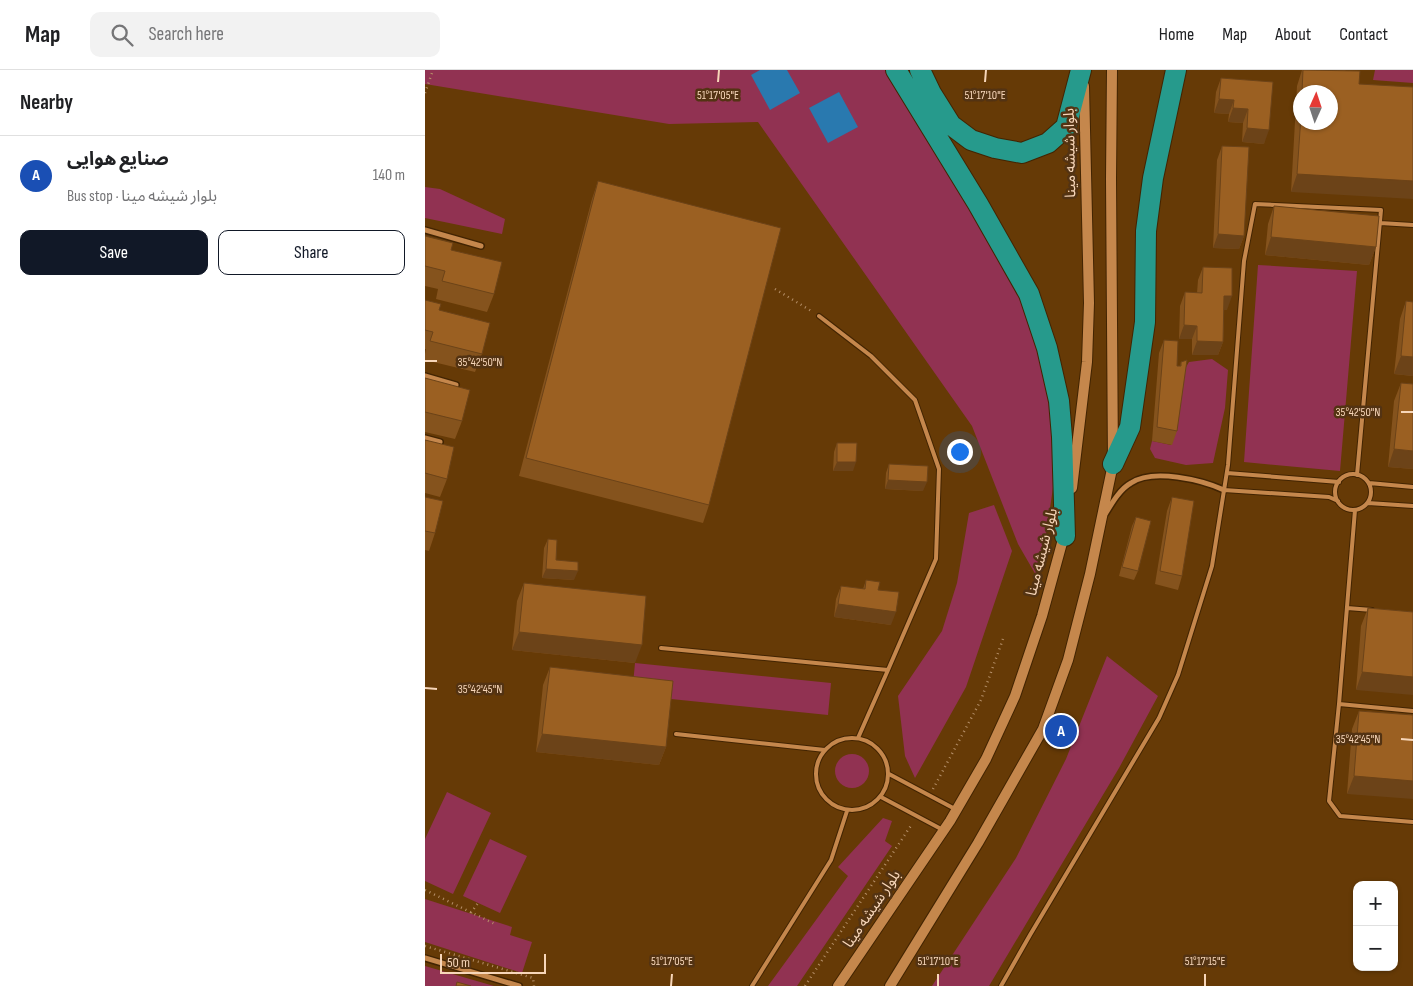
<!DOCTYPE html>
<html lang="en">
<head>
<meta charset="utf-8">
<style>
  body { margin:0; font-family:"Sofia Sans Condensed","Noto Sans Arabic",sans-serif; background:#f2f2f2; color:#202124 }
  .controls { position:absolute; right:15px; bottom:15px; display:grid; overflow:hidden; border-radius:10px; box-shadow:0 1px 4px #0004 }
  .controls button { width:45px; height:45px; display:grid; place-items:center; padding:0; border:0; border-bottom:1px solid #e0e0e0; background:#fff; color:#202124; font:25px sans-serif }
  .compass { position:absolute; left:868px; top:15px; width:45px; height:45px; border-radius:50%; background:#fff; box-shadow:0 1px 4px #0004; rotate:3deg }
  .scale { position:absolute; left:15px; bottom:12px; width:106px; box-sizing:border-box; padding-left:5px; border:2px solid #f7d6b9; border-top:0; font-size:14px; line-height:18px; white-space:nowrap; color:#f7d6b9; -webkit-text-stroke:4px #533313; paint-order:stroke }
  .you { position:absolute; left:534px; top:381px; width:18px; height:18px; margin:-12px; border:4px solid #fff; border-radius:50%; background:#1a73e8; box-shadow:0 0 0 8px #1a73e833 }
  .badge { display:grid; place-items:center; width:32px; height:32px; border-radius:50%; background:#111827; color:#fff; font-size:16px; font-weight:700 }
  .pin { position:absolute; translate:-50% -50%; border:2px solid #fff; box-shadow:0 1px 5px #0006 }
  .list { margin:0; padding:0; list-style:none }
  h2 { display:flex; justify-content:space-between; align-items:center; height:65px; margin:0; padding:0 20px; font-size:21px }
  h2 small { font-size:16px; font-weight:400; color:#757577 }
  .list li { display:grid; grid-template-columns:32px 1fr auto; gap:15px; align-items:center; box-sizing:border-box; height:80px; padding:0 20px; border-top:1px solid #e0e0e0 }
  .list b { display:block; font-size:19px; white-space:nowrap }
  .list p { margin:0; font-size:16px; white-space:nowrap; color:#757577 }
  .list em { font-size:16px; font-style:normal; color:#757577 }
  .actions { display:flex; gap:10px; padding:15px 20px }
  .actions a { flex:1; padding:11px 0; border:1px solid #111827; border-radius:10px; text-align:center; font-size:18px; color:#111827 }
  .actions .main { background:#111827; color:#fff }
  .icon { flex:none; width:28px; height:28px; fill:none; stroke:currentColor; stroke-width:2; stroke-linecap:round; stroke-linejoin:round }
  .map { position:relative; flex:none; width:988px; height:916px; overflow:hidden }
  header { display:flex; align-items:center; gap:30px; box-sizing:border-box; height:70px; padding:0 25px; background:#fff; border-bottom:1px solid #e0e0e0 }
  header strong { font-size:24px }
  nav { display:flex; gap:28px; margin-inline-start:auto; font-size:18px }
  .search { width:350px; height:45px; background:#f2f2f2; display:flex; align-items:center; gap:12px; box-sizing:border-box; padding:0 18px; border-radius:10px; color:#757577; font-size:19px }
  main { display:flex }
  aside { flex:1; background:#fff }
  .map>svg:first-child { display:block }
</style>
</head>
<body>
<header>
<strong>Map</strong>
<div class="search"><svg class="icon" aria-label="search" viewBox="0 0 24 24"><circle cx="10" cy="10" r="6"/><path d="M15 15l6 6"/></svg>Search here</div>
<nav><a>Home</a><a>Map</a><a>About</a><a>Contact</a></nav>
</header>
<main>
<aside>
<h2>Nearby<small></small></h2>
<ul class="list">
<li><span class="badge" style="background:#1a4fb4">A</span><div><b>صنایع هوایی</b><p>Bus stop · بلوار شیشه مینا</p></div><em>140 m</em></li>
</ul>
<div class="actions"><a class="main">Save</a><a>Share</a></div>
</aside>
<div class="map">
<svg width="988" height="916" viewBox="0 0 988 916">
  <rect width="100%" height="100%" fill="#663a06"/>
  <path fill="#913252" d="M0,0h462l111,182 26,52 25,76 5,101 -8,54 -9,42 -19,-33 -46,-118 -214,-304 -89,2 -244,-40z
    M950,0h38v13l-40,-3z
    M0,117l15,2 65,30 -3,15 -77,-16z
    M833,195l99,6 -17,200 -96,-9z
    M787,289l16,11 -3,38 -12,55 -27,2 -31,-7 -5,-9 2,-8 19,4 11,-71 7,-12z
    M569,435l18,46 -46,136 -51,91 -10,-22 -7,-60 44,-65 15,-48 12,-70z
    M682,586l51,40 -39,72 -130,218h-57l84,-128 50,-99z
    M210,593l196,20 -3,32 -196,-20z
    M410 701a17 17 0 1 1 34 0a17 17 0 1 1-34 0Z
    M22,722l44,21 -38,81 -28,-13v-42z
    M458,748l9,3 -7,20 7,5 -95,140h-29l80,-110 -10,-9z
    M65,769l37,17 -27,57 -37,-17z
    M0,829l87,28 -2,8 22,7 -10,31 -97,-31z
    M0,896l69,20h-69z"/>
  <path fill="#2979af" d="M335,0h27l13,23 -30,17 -19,-35z
    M414,22l19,35 -30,16 -19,-35z"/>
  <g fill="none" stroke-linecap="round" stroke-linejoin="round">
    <defs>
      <path id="lane" d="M955,153l33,2
        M394,246l52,40 44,44 24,69 -3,90 -48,111
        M802,403l112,9
        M910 422a18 18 0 1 1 36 0a18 18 0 1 1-36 0Z
        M944,413l44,4
        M799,420l105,7 9,4
        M943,433l45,3
        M930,440l-16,194 -10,97 11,15 73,6
        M922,538l25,2
        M236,578l227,22 -30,68
        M914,634l74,7
        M251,664l149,16
        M391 704a36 36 0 1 1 72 0a36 36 0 1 1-72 0Z
        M464,704l66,35
        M456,727l62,33
        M327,916l79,-126 16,-49
        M576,916l29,-51 129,-217 19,-43 34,-109 16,-101 16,-204 11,-57 126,6 -24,265"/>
      <path id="street" d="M0,160l56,16
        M0,306l31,9
        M0,368l15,4
        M681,443c6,-10 14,-24 25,-30 22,-15 71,-3 93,7
        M0,888l94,28"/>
      <path id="secondary" d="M647,418l15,-126 2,-59 -5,-217
        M413,916l112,-165 36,-62 29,-63 27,-80 23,-84
        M465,916l88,-143 65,-114 25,-69 22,-86 23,-110 -2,-285 1,-109"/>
      <path id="highway" d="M471,0l82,134 51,90 18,54 12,53 3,36 3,99
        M495,0l11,23 20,32 20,15 24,8 27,5 26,-10 18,-16 15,-57
        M688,394l17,-37 15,-105 1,-91 7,-53 23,-108"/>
    </defs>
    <use href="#lane" stroke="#422402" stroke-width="6"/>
    <use href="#street" stroke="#422402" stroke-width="8"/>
    <use href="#secondary" stroke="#422402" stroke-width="12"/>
    <use href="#highway" stroke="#422402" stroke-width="22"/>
    <path stroke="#b58f68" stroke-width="2.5" stroke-dasharray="1 4" stroke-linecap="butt" d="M0,23l8,-23
      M350,219l38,23
      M508,719l48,-89 22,-61
      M0,820l70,34
      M46,843l7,-10
      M0,876l108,32 1,8
      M380,916l107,-162"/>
    <use href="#lane" stroke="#c5874c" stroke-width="4"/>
    <use href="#street" stroke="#c5874c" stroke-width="5"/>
    <use href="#secondary" stroke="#c5874c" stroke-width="10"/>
    <use href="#highway" stroke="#269a8c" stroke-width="20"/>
  </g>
  <path fill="#85531d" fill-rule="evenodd" d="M877,0h43l14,14 -68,108 6,-106zM876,22h30l-30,30z
    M796,8l52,4 -9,62 -22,-2 1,-19 -15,-1 1,-8 -15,-1 2,-21z
    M797,76l22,90 -5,13 -26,-1 4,-88z
    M173,111l111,324 -6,18 -184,-47 73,-277z
    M849,136l102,41 -7,18 -104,-10 3,-31z
    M0,166l26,14 43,44 -7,18 -51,-13 2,-10 -13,-3z
    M778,197l24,43h-3l-1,32 -5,13h-26v-16h-13l1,-33 5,-14 12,1 1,-13z
    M0,230l14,10 43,44 -7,18 -50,-12v-6l1,-5h-1z
    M981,231l7,75 -19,-2 6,-55z
    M739,270l13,26h3l1,-4 -4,69 -5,14 -20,-4 7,-88z
    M0,308l37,43 -7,18 -30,-7z
    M976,313l12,1v85l-25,-2 6,-66z
    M0,370l22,39 -7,18 -15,-4z
    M412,373l16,28h-20l1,-19z
    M464,394l34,27 -38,-2 1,-16z
    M0,427l10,36 -6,18 -4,-1z
    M747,427l10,79 -4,14 -23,-6 12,-73z
    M711,447l2,54 -4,9 -15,-4 13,-50z
    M123,469l8,21 18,20 -32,-2 2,-30z
    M441,510l12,10 13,35 -57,-8 2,-18 5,-13 22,3z
    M99,513l111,80 -123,-13 5,-49z
    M943,538l45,4 -57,78 5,-64z
    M125,597l116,80 -7,18 -123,-13 7,-67z
    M934,641l54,4 -66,79 5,-65z"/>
  <path fill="#6c4318" d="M794,29l15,1 -5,14 -15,-1z
    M808,38l15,1 -5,14 -15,-1z
    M822,58l22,2 -5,14 -22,-2z
    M872,104l116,7v18l-122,-7z
    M793,164l26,2 -5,13 -26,-1z
    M846,167l105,10 -7,18 -104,-10z
    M799,226h8l-5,14h-8z
    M759,255l13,1 -5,13h-13z
    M772,271l26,1 -5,13h-26z
    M976,286l12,1v19l-19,-2z
    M969,379l19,2v18l-25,-2z
    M412,392h19l-3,9h-20z
    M463,410l39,2 -4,9 -38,-2z
    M121,499l32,2 -4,9 -32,-2z
    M413,534l58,8 -5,13 -57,-8z
    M94,562l123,13 -7,18 -123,-13z
    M937,602l51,5v18l-57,-5z
    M117,664l124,13 -7,18 -123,-13z
    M929,706l59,5v18l-66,-5z"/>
  <path fill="#9b6022" stroke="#6c4318" d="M878,0l57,1 -1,13 54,3v94l-116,-7 4,-58v6h30v-30h-29z
    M796,8l52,4 -4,48 -22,-2 1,-19 -15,-1 1,-8 -15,-1z
    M797,76l27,1 -5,89 -26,-2z
    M173,111l183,47 -72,277 -183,-47z
    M849,136l105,10 -3,31 -105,-10z
    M0,166l28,7 -2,7 51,12 -8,32 -52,-13 3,-10 -20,-5z
    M778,197l29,1v28h-8l-1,46 -26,-1v-15l-13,-1 1,-33 17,1z
    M0,230l16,4 -2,6 51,13 -8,31 -52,-13 3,-9 -8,-2z
    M981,231l7,1v55l-12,-1z
    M739,270l14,1 -1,25h4v-4l6,-2 -10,71 -20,-4z
    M0,308l45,12 -8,31 -37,-9z
    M976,313l12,1v67l-19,-2z
    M0,370l29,7 -7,32 -22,-6z
    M412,373h20l-1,19h-19z
    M464,394l39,2 -1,16 -39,-2z
    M0,427l18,4 -8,32 -10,-2z
    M747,427l22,4 -12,75 -22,-5z
    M711,447l15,4 -13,50 -16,-4z
    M123,469l9,1 -1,20 22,2v9l-32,-2z
    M441,510l14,2 -2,8 21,2 -3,20 -58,-8 3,-18 24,3z
    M99,513l122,13 -4,49 -123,-13z
    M943,538l45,4v65l-51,-5z
    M125,597l123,14 -7,66 -124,-13z
    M934,641l54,4v66l-59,-5z
    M32,912l14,4h-15z"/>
  <path fill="none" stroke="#f7d6b9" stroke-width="2" d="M293,12l1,-12M560,12l1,-12M0,291h12M976,342h12M0,618l12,1M976,669l12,1M246,916l1,-12M513,916v-12M780,916v-12"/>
  <g text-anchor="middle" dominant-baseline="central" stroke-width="5" stroke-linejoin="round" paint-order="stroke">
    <g font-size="15" fill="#f7d6b9" stroke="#533313">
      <text transform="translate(645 83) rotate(-91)">بلوار شیشه مینا</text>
      <text transform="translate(617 482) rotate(-76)">بلوار شیشه مینا</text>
      <text transform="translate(447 839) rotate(-56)">بلوار شیشه مینا</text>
    </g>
  </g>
  <g font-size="12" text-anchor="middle" fill="#f7d6b9" stroke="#533313" stroke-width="5" stroke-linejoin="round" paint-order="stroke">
    <text x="293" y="29">51°17'05"E</text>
    <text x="560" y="29">51°17'10"E</text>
    <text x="55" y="296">35°42'50"N</text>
    <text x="933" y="346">35°42'50"N</text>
    <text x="55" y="623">35°42'45"N</text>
    <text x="933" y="673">35°42'45"N</text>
    <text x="247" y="895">51°17'05"E</text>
    <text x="513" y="895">51°17'10"E</text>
    <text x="780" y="895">51°17'15"E</text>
  </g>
</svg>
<div class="controls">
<button>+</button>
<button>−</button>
</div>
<svg class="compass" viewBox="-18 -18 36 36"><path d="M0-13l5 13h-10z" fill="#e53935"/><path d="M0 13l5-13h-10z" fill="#757577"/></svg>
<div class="scale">50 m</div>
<div class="you"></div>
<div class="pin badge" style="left:636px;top:661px;background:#1a4fb4">A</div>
</div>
</main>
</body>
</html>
